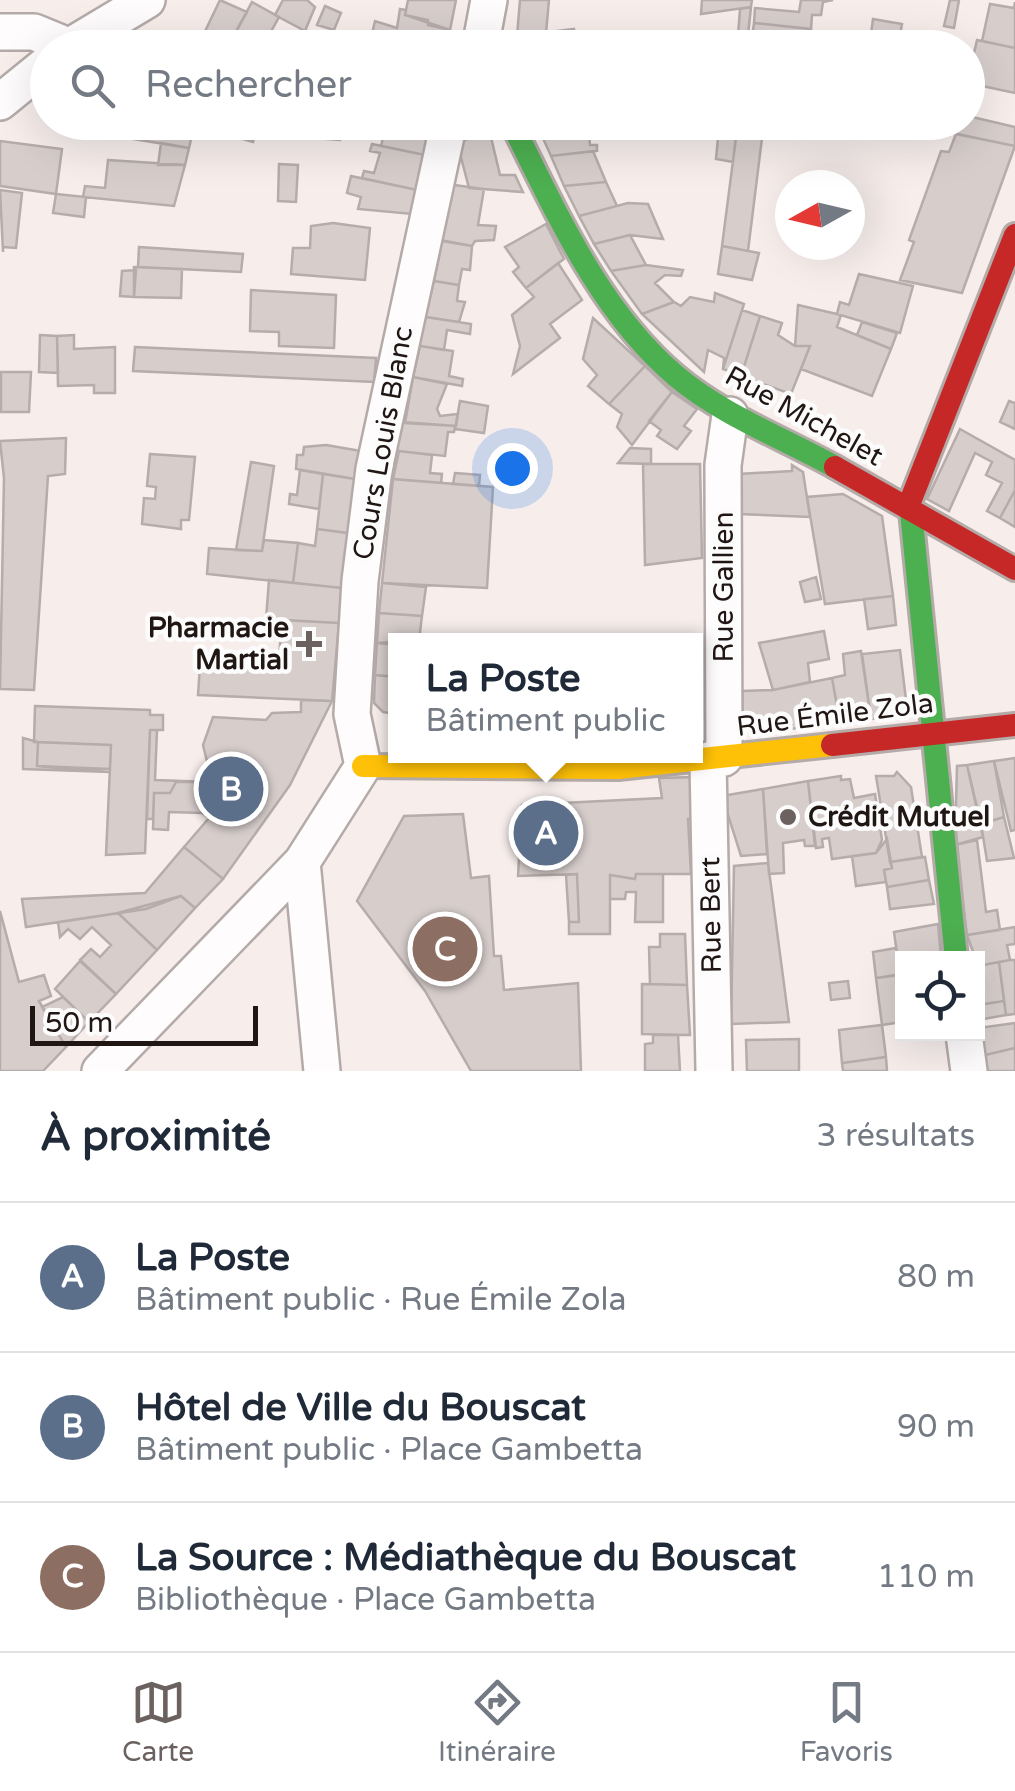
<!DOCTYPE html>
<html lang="fr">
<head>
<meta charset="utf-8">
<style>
  body { margin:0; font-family:"Varela Round",sans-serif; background:#f6f6f7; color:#1f2937 }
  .controls { position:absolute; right:30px; bottom:30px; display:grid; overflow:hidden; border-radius:0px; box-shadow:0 10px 40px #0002 }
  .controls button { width:90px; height:90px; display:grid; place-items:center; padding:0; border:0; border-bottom:2px solid #e0e1e3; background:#fff; color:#1f2937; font:50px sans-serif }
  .compass { position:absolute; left:775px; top:170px; width:90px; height:90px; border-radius:50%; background:#fff; box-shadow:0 10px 40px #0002; rotate:262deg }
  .scale { position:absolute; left:30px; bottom:25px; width:228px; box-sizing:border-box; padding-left:10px; border:5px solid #201614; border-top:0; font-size:28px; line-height:35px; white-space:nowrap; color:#201614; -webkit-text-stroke:8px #fcfcfc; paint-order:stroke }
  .you { position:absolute; left:512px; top:468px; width:35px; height:35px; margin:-25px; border:8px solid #fff; border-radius:50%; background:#1a73e8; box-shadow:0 0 0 15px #1a73e833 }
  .badge { display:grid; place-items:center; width:65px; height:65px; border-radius:50%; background:#6b6260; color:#fff; font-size:32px; font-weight:700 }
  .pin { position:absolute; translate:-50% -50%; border:5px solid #fff; box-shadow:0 2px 10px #0006 }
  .popup { position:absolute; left:388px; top:633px; width:315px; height:130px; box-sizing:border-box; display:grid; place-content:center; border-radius:0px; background:#fff; filter:drop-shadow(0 2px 8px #0005); font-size:32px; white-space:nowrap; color:#747a83 }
  .popup b { font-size:38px; color:#1f2937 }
  .popup::after { content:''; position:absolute; left:50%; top:100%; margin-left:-20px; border:20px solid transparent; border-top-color:#fff }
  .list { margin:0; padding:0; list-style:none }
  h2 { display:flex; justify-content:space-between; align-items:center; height:130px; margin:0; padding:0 40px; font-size:42px }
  h2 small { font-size:32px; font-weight:400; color:#747a83 }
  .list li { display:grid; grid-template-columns:65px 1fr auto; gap:30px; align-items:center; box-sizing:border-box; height:150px; padding:0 40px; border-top:2px solid #e0e1e3 }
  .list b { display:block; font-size:38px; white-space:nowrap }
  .list p { margin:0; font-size:32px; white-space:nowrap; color:#747a83 }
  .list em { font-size:32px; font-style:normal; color:#747a83 }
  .icon { flex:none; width:55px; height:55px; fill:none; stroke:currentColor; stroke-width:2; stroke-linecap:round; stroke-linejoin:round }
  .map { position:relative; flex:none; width:1015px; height:1071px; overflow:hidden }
  .search { position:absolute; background:#fff; box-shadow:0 10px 40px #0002; left:30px; right:30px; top:30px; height:110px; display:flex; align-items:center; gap:25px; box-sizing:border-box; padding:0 35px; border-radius:55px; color:#747a83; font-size:38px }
  .sheet { height:580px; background:#fff }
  nav { display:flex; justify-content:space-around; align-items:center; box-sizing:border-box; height:140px; border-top:2px solid #e0e1e3; background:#fff; font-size:28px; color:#747a83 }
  nav a { display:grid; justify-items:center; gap:5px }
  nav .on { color:#6b6260 }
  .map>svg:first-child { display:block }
</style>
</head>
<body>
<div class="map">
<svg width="1015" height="1071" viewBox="0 0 1015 1071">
  <rect width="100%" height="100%" fill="#f7eeec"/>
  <path fill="#d7cecc" stroke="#b5acab" stroke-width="2.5" d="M220,0l27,12 -20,36h-30z
    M283,0h24l8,7 -10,24 -30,-16z
    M408,0h48l-6,30 -45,-15z
    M520,0h29l-3,33 -29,3z
    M702,0h50l-1,7 -50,7z
    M801,0h32l-10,2 -2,13h-9l-1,14 -57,-6 1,-15 44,4z
    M950,0h9l-5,28 -10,-2z
    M252,2l27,15 -17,31h-35z
    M1015,2v46l-33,-7 8,-37 24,4z
    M325,6l16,7 -7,17 -17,-5z
    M751,7l-3,28 -10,1 2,-27z
    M400,9l6,1 -1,5 23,5v5l22,5 -3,18h-62l-15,-6 5,-21 22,7z
    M873,19l29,5 -4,24h-29z
    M754,23l57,6 -2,16 13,3 -71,-2z
    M574,29l4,19h-58l-3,-12z
    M977,40l38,8v45l-47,-10v-18l3,1z
    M968,116l47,11v19l-82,-17 1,-7h34z
    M86,122h80l28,4 -5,22 -105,-17z
    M224,122l33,7 -4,13 -31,-9z
    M302,122h40l-2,18 -40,-3z
    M387,122h44l-6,33 -44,-9z
    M588,122l2,23h7v6l-46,5 -13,-29z
    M717,122h21l-2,14 -18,2z
    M738,122h26l-16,129 -26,-5z
    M490,133l10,42h15l8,17 -54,-4 -12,-46z
    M956,134l59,12 -53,147 -62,-13 14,-38 -5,-2 32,-89 8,1z
    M736,136l-3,26 -17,-3 2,-21z
    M0,141l62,8 -6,45 -56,-8z
    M161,143l28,5 -4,17h-27z
    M372,144l53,11 -8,35 -55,-12 2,-7 10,2 6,-20 -10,-2z
    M593,151l13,31 -42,4 -13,-30z
    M108,160l77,5 -11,41 -91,-9 2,-11 20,2z
    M279,164l19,1 -2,37 -18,-1z
    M351,176l66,14 -5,24 -54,-5 3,-12 -14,-4z
    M606,182l11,24 -38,10 -15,-30z
    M447,184l37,5 -6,36 18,1 -2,14 -19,1 -3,5 -37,-7z
    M0,190l22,3 -6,55 -13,-1v5z
    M56,194l30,3 -2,20 -31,-4z
    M628,203l20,1 15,35 -33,-4 -36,9 -15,-28z
    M333,223l37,5 -5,52 -74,-6 2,-26h17l1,-22z
    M546,224l18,35 -38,29 -13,-16 6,-5 -14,-20z
    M630,235l16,30 -35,6 -17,-27z
    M442,241l30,5 -2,24 -8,-1 -3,16 -25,-4z
    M722,246l37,7 -7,27 -34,-6z
    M139,247l104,7 -2,18 -103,-5z
    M558,263l24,37 -32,24 10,14 -47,36 7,-28 -8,-31 22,-18 -8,-9z
    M646,265l37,5 -2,6 -16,-1 -10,8 19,19 -32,12 -31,-43z
    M134,267l48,2 -1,29 -47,-1z
    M136,270l-2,27 -14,-1 2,-25z
    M859,274l54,12 -13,47 -63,-19 3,-12 9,3z
    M434,281l25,4 -2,16 8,1 -6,20 -34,-5z
    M251,290l85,5 -2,53 -55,-2v-14l-29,-1z
    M715,293l29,11 -21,65 1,-11 -16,-8 -4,22 -62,-58 32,-12 7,4 9,-9 24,5z
    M798,305l43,10 -4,12 54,22 -19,47 -71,-27 9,-23h-15z
    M742,310l18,6 -19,60 -18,-7z
    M420,316l51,8 -1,10 -23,-4 -3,20 -29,-5z
    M760,316l22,7 -4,12 17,11h15l-19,48 -50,-18z
    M593,318l52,48 -36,38 -21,-18 9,-11 -14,-16z
    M862,322l35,11 -6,16 -34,-14z
    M40,335l17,1 1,37 -19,-1z
    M74,335v14l41,-2v46h-21v-8l-36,1 -1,-50z
    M420,346l33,5 -4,25 14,3 -1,7 -49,-9z
    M135,347l241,11 -2,24 -241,-11z
    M645,366l27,26 -40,53 -15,-18 5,-13 -13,-10z
    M1,372h30l-2,40h-28z
    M413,377l34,7 -10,25 3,7 18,-2 -2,12 -51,-3z
    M672,392l25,17 -13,17 7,5 -14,18 -20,-13 4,-6 -12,-9z
    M460,401l28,5 -4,27 -29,-4z
    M1009,401l6,2v26l-15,-7z
    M401,422l54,4 -1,6h-6l-3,24 -48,-5z
    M960,429l55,31v30l-15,28 -13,-7 15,-28 -16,-8 6,-13 -17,-9 -26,58 -22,-12z
    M66,438l-1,36 -17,2 -14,214 -34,-1 4,-211 -4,-37z
    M326,445l35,6 -6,28 -59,-10 1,-14h6l1,-8z
    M630,448l21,1v15l-33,-1z
    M399,451l33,4 -2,18 12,1 -1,9 -48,-4z
    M150,454l45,3 -6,63h-8v9l-39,-5 2,-26 11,1 1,-12 -9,-1z
    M251,462l23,4 -12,85 -26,-1z
    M643,464h57l2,94 -57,7z
    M792,465l11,7 7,45 -71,-3 -1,-40 54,-3z
    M300,470l23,4 -4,35 -30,-5 1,-10 7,1z
    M455,473l25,2 -1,11 -26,-2z
    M323,474l32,5 -7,54 -31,-4z
    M393,479l100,8 -6,101 -105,-5z
    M1015,490v37l-15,-9z
    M843,494l39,22 11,80 -68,8 -18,-107z
    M317,529l31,4 -6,55 -49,-5 5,-40 17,3z
    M264,540l34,3 -5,40 -86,-9 2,-26 53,3z
    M816,577l5,22 -16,3 -5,-20z
    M269,580l73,8 -3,35 -73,-4z
    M382,583l44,4 -4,29 -43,-3z
    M893,596l3,29 -28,4 -4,-30z
    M379,613l43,3 -3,24 -42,3z
    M282,620l57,3 -7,78 -134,-6 2,-30 78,3z
    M824,631l5,28 -21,4 2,19 -37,8 -14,-47z
    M377,643l19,2v32l-21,-2z
    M900,650l6,50 -12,16 -23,3 -9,-65z
    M861,651l10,68 -31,4 -8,-45 13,-3 -2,-21z
    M375,675l21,2v37l-13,-2 -9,-9z
    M832,678l8,45 -85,10 -12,-9 -1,-33 31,-1z
    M301,700l31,1 -42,84 -67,94 -39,-32 25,-29 -7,-5 -33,-1 -1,18 -15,-1 1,-36h16l6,-11h36l-9,-37 10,-28 53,3 6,-7 29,-1z
    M35,706l115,4v5h13v15h-13l-5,123 -39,2 5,-110 -77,-3z
    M150,730h7l-2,50 57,2h-36l-6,11h-16l-1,26h-6z
    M23,738l15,4 -1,24 73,6 -87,-3z
    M38,742l73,3 -1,24 -73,-3z
    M1015,758v72l-4,1 -17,-70z
    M994,761l10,56 -23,7 -14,-59z
    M967,765l16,72 -28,8 2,-79z
    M897,772l14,15 11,70 -32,5 -14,-86h18z
    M841,776v4l9,-1 4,19 21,-4 7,46 -6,13 -44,6 -3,-21 -7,1 1,8 -7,1 -8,-67z
    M694,777l6,42h-12l3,55h-55l-1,5 -25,-4v59h-41v-12h10l-2,-48 -59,2 4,-71 140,-7 -3,-20z
    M808,781l7,65h-10l-1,-6 -21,3 1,30 -15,1 -6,-85z
    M763,789l4,65 -26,2 -19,-60z
    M463,814l8,64 18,-2 5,80h7l3,34 74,-7 3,88h-110l-46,-80 -68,-90 47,-85z
    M1004,817l10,41 -27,3 -6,-37z
    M887,839l5,29 -8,2 2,12 -30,4 -4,-30 24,-3z
    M977,840l9,72 11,-2 3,20 -33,5 -12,-90z
    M184,847l39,32 -28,29 -14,-12 -35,13 -120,18 -4,-28 123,-6z
    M925,857l4,23 -42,7 -3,-17 8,-2 -2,-6z
    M768,863l21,159 -58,2 3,-158z
    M577,874l2,48h-10l-3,-47z
    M636,874h27v48h-28l1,-30h-10l-1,7h-15v-24l25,4z
    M929,880l5,24 -44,5 -3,-22z
    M181,896l14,12 -38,42 -39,-37z
    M0,911l19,71 25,-7 7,21 -12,5 27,46 -23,24h-43z
    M118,913l39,37 -41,44 -36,-34 11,-11 9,8 11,-12 -19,-18 -12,12 -12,-10 -8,8 -2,-15z
    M938,924l3,34h-39l-2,17 -6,-43z
    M1015,927v17l-8,1 3,15 -32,6 -11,-31z
    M660,934h25l2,51 -37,-1 -1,-37h11z
    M896,948l4,27 -24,3 -3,-26z
    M1010,960h5v54l-9,1 -7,-53z
    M80,961l36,33 -27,28 -34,-33z
    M999,962l5,39 -26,4v-39z
    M902,974v48l-20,3 -6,-47z
    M848,981l2,17 -19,2 -2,-17z
    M642,984l45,1 3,50 -48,-1z
    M63,997l26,25 -23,25 -24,-40z
    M1004,1001l2,14 -28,5v-15z
    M1015,1023v25l-34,8 -3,-28z
    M882,1025l4,32 -44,6 -3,-33z
    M653,1035h25l2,36h-35v-27l8,-1z
    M799,1039v32h-52l-1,-31z
    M1015,1048v23h-32l-2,-15z
    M886,1057l1,14h-44l-1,-8z"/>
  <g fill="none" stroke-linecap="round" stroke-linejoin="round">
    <defs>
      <path id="street" d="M0,32h34l34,14
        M67,48l80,-48
        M480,48l9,-48
        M0,102l48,-39
        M724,758l-1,-293 7,-50
        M708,760l6,311
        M302,862l20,209
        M964,1034l5,37
        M100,1071l202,-209 61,-96 -11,-52 8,-133 14,-112 75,-347"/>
      <path id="fast" d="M511,122c45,89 88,189 165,254 46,39 107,62 159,91
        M910,502l46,456"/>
      <path id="slow" d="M363,766l255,2 214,-23"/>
      <path id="jam" d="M835,467l180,102
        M910,502l105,-267
        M832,745l183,-20"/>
    </defs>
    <use href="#street" stroke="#b4aba9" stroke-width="40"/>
    <use href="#fast" stroke="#b4aba9" stroke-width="28"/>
    <use href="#slow" stroke="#b4aba9" stroke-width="28"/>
    <use href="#jam" stroke="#b4aba9" stroke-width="28"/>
    <use href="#street" stroke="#fefcfc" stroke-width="35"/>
    <use href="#fast" stroke="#4caf50" stroke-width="22"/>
    <use href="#slow" stroke="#ffc107" stroke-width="22"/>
    <use href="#jam" stroke="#c62828" stroke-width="22"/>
  </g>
  <g fill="#6b6260" stroke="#fcfcfc" stroke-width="4">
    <path d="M304 629h10v10h10v10h-10v10h-10v-10h-10v-10h10z"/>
    <circle cx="788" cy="817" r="10"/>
  </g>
  <g text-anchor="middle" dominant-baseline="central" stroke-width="9" stroke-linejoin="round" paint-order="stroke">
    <g font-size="28" fill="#201614" stroke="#fcfcfc">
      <text transform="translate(804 416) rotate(29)">Rue Michelet</text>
      <text transform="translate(383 443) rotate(-80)">Cours Louis Blanc</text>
      <text transform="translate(724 587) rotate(-90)">Rue Gallien</text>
      <text transform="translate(835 715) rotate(-7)">Rue Émile Zola</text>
      <text transform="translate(711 915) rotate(-91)">Rue Bert</text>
    </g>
    <g font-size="28" font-weight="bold" fill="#201614" stroke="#fcfcfc" text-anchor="end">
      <text x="289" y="628">Pharmacie<tspan x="289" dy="32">Martial</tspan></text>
      <text x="808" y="817" text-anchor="start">Crédit Mutuel</text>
    </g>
  </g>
</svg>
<div class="controls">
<button><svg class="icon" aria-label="locate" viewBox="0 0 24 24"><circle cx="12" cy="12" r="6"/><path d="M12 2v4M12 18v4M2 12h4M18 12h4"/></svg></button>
</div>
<svg class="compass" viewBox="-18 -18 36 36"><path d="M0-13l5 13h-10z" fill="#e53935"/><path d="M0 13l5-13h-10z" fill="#747a83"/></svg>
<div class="scale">50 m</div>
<div class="you"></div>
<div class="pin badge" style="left:546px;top:833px;background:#5c6f8a">A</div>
<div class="popup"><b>La Poste</b>Bâtiment public</div>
<div class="pin badge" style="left:231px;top:789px;background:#5c6f8a">B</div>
<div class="pin badge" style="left:445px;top:949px;background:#8d6e63">C</div>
<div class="search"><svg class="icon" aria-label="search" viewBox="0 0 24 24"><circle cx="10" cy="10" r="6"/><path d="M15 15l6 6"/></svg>Rechercher</div>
</div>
<section class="sheet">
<h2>À proximité<small>3 résultats</small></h2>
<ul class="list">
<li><span class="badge" style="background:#5c6f8a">A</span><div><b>La Poste</b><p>Bâtiment public · Rue Émile Zola</p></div><em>80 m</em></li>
<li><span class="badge" style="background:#5c6f8a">B</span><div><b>Hôtel de Ville du Bouscat</b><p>Bâtiment public · Place Gambetta</p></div><em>90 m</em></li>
<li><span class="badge" style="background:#8d6e63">C</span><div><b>La Source : Médiathèque du Bouscat</b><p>Bibliothèque · Place Gambetta</p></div><em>110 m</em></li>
</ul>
</section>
<nav>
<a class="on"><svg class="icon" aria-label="map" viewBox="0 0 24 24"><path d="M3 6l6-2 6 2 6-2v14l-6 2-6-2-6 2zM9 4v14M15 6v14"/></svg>Carte</a>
<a><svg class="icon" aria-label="directions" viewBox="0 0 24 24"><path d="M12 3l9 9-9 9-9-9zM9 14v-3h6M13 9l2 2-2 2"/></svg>Itinéraire</a>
<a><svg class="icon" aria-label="saved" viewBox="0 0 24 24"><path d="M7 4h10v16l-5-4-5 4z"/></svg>Favoris</a>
</nav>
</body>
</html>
